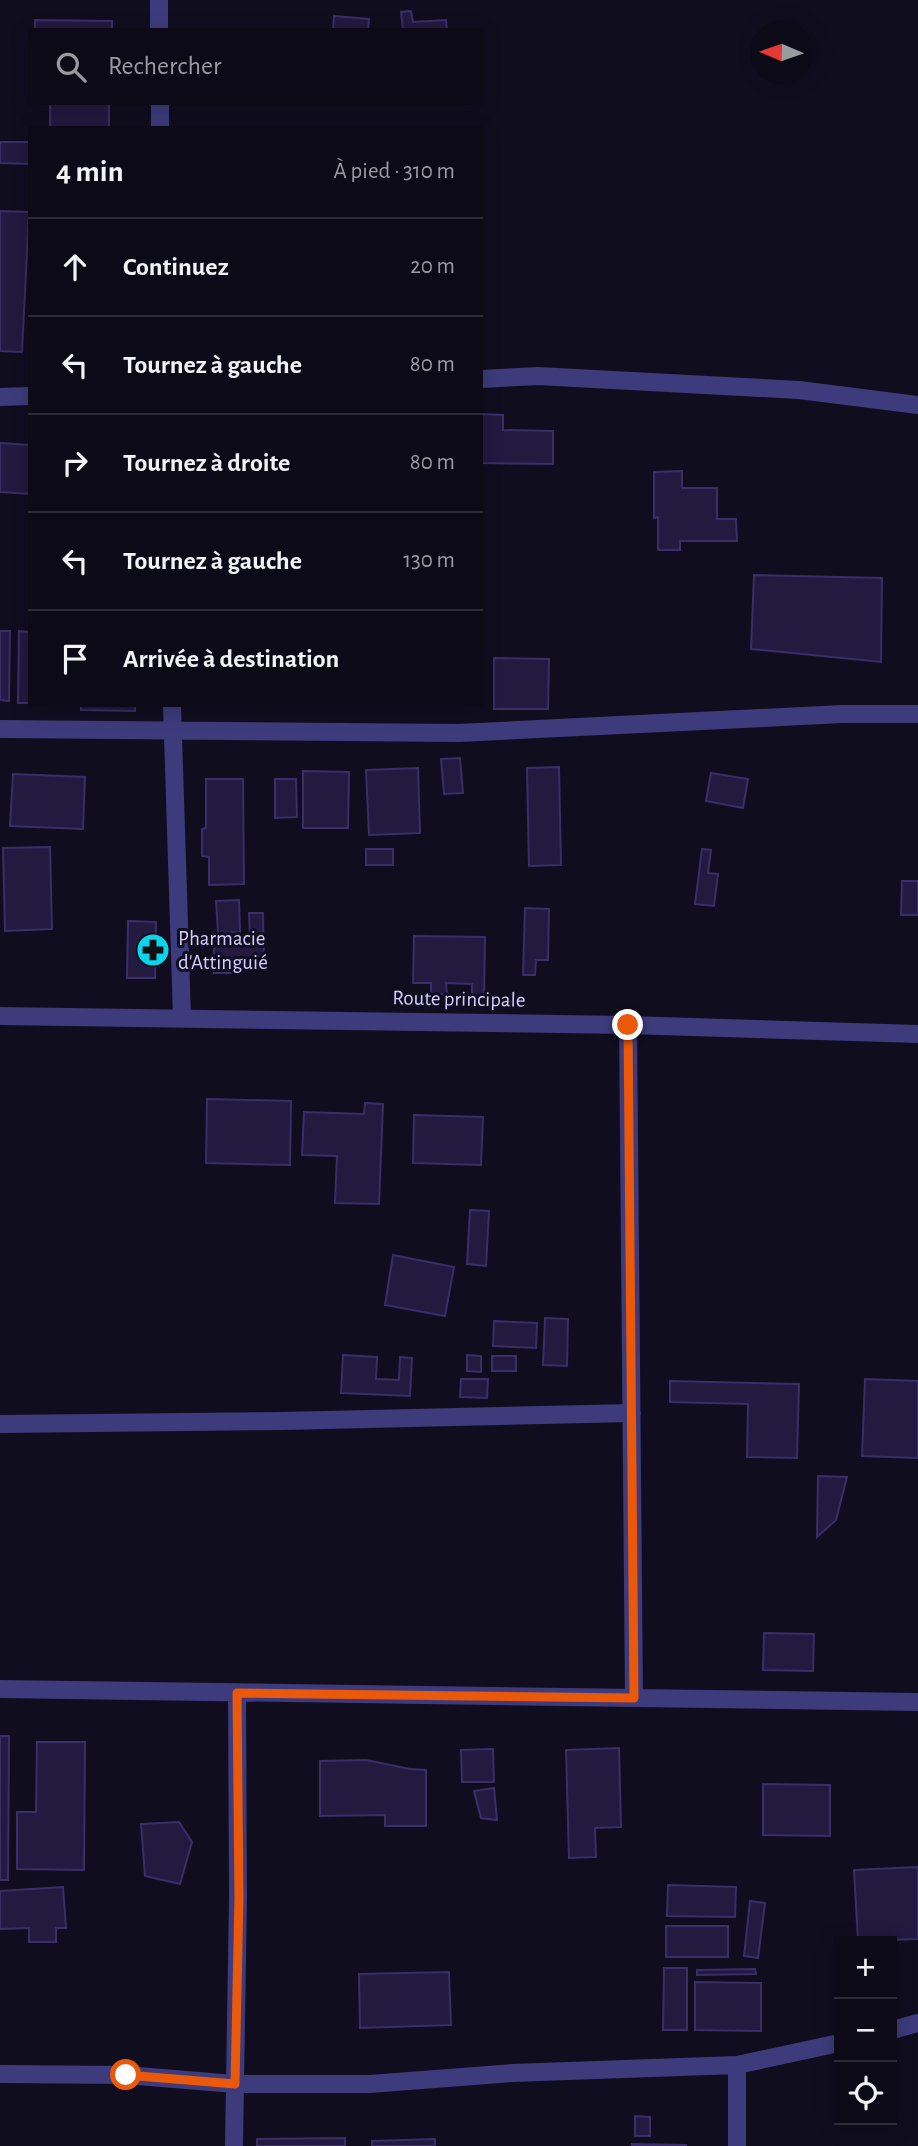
<!DOCTYPE html>
<html lang="fr">
<head>
<meta charset="utf-8">
<style>
  body { margin:0; font-family:"Alegreya Sans",sans-serif; background:#1a1824; color:#f1f3f6 }
  .controls { position:absolute; right:21px; bottom:21px; display:grid; overflow:hidden; border-radius:0px; box-shadow:0 4px 18px #0003 }
  .controls button { width:63px; height:63px; display:grid; place-items:center; padding:0; border:0; border-bottom:2px solid #2c2b36; background:#0c0a17; color:#f1f3f6; font:35px sans-serif }
  .compass { position:absolute; left:750px; top:21px; width:63px; height:63px; border-radius:50%; background:#0c0a17; box-shadow:0 4px 18px #0003; rotate:272deg }
  .stop { position:absolute; width:21px; height:21px; margin:-16px; border:5px solid #ea580c; border-radius:50%; background:#fff }
  .stop.end { background:#ea580c; border-color:#fff; box-shadow:0 2px 7px #0008 }
  .list { margin:0; padding:0; list-style:none }
  h2 { display:flex; justify-content:space-between; align-items:center; height:91px; margin:0; padding:0 28px; font-size:30px }
  h2 small { font-size:23px; font-weight:400; color:#9a9aa1 }
  .list li { display:grid; grid-template-columns:46px 1fr auto; gap:21px; align-items:center; box-sizing:border-box; height:98px; padding:0 28px; border-top:2px solid #2c2b36 }
  .list b { display:block; font-size:26px; white-space:nowrap }
  .list em { font-size:23px; font-style:normal; color:#9a9aa1 }
  .icon { flex:none; width:38px; height:38px; fill:none; stroke:currentColor; stroke-width:2; stroke-linecap:round; stroke-linejoin:round }
  .map { position:relative; flex:none; width:918px; height:2146px; overflow:hidden }
  .search { position:absolute; background:#0c0a17; box-shadow:0 4px 18px #0003; left:28px; top:28px; width:455px; height:77px; display:flex; align-items:center; gap:18px; box-sizing:border-box; padding:0 24px; border-radius:0px; color:#9a9aa1; font-size:26px }
  .panel { position:absolute; background:#0c0a17; box-shadow:0 4px 18px #0003; left:28px; top:126px; width:455px; height:581px; border-radius:0px }
  .map>svg:first-child { display:block }
</style>
</head>
<body>
<div class="map">
<svg width="918" height="2146" viewBox="0 0 918 2146">
  <rect width="100%" height="100%" fill="#100d1f"/>
  <path fill="#221a3f" stroke="#392e69" stroke-width="2" d="M411,11l2,11 33,-2 1,10h-44l-2,-18z
    M334,16l35,3 -1,11h-35z
    M35,20l77,1v9h-77z
    M50,103h59v25h-59z
    M0,142h30v22l-30,-1z
    M0,211l29,1 -7,140 -22,-1z
    M481,414l22,1v15l50,1v33l-72,-1z
    M0,443l30,2v49l-30,-2z
    M682,471v17h35v31h19l1,22h-57v9h-22v-33l-4,1v-46z
    M754,575l128,3 -1,84 -130,-13z
    M0,631h10l-1,70 -9,-1z
    M19,631l11,1v71h-12z
    M494,658l55,1 -1,50h-54z
    M81,705h54v6l-54,-1z
    M460,758l3,35 -19,1 -3,-35z
    M559,767l2,98 -32,1 -2,-98z
    M418,768l2,65 -51,2 -3,-65z
    M303,771l46,1 -1,56h-45z
    M711,773l37,6 -5,29 -37,-7z
    M13,774l72,3 -2,52 -73,-3z
    M206,779h37l1,105 -35,1v-28l-7,-1v-27l4,-1z
    M275,779h21l1,38 -22,1z
    M50,847l2,82 -47,2 -2,-83z
    M366,849h27v16h-27z
    M702,849l9,1 -3,23 10,1 -4,32 -19,-2z
    M902,881h16v34h-17z
    M239,900l1,32 -22,1 -2,-32z
    M525,908l24,1 -1,51h-12l-1,15h-12z
    M249,913h14l1,56h-24v4h-26v-26h25l1,-8 10,-1z
    M128,921l28,1 -1,56h-28z
    M414,936l71,1 -1,60 -12,1v-14l-26,-1 1,11h-16v-11h-18z
    M207,1099l84,2 -1,64 -84,-2z
    M365,1103l18,1 -4,100 -44,-1 2,-47 -35,-1 2,-43 60,2z
    M414,1115l69,2 -2,48 -68,-2z
    M470,1210l19,1 -3,55 -19,-2z
    M393,1255l61,12 -9,49 -60,-11z
    M545,1318l23,1 -1,47 -24,-1z
    M494,1321l43,2 -1,25 -43,-2z
    M343,1355l34,2 -1,22 23,1 1,-23 12,1 -2,38 -69,-3z
    M467,1355l14,1v16l-14,-1z
    M492,1356h24v15h-24z
    M461,1379h27l-1,19 -27,-1z
    M865,1379l53,2v77l-56,-2z
    M670,1381l129,3 -2,74 -50,-1 1,-53 -78,-2z
    M818,1476l29,1 -11,43 -19,17z
    M764,1633l50,1 -1,37 -50,-1z
    M0,1736h9l-1,144h-8z
    M37,1742h48l-1,128 -67,-1v-57h19z
    M619,1748l2,79 -26,1 1,29 -27,1 -3,-108z
    M493,1749l1,33h-32l-1,-32z
    M366,1760l44,9 16,1v56h-41v-11l-65,1v-55z
    M763,1784l67,1v51l-67,-1z
    M494,1788l3,32 -16,-2 -7,-27z
    M179,1822l13,20 -12,42 -35,-8 -4,-52z
    M918,1867v72l-60,2 -4,-71z
    M668,1885l68,2 -1,30 -68,-1z
    M63,1887l3,41h-10v14h-27v-14l-29,1v-38z
    M750,1901l15,2 -7,55 -14,-2z
    M666,1926h62v31h-62z
    M664,1968h23v62h-24z
    M755,1969l1,5 -59,1v-5z
    M449,1972l2,53 -91,3 -1,-54z
    M695,1982l66,1v48l-66,-1z
    M635,2116l15,1v19h-15z
    M345,2138v8h-88v-7z
    M435,2139v7h-63v-5z
    M632,2144l55,1 -55,1z"/>
  <g fill="none" stroke-linecap="round" stroke-linejoin="round">
    <path stroke="#3d3b7b" stroke-width="18" d="M159,0v30
      M160,103v25
      M481,379l57,-3 261,14 119,15
      M0,397l30,-1
      M172,705l10,312
      M0,729l459,4 383,-19h76
      M628,1025l6,673
      M0,1424l282,-3 350,-8
      M0,1689l918,13
      M892,2030l26,-7
      M737,2065v81
      M0,2074l126,1 109,9h135l142,-11 225,-8 102,-22
      M234,2146l4,-249 -1,-204"/>
    <path stroke="#3d3b7b" stroke-width="18" d="M0,1016l628,9 290,9"/>
  </g>
  <g fill="none" stroke-linecap="round" stroke-linejoin="round">
    <path stroke="#ea580c" stroke-width="9" d="M126,2075l109,9 4,-187 -2,-204 397,5 -6,-673"/>
  </g>
  <defs>
    <symbol id="pharmacy-disc" viewBox="-11 -11 22 22"><circle r="9.5" fill="#0cd5ea" stroke="#100d1f"/><path d="M-2-6h4v4h4v4h-4v4h-4v-4h-4v-4h4Z" fill="#111"/></symbol>
  </defs>
  <g fill-rule="evenodd">
    <use href="#pharmacy-disc" x="134" y="931" width="38" height="38"/>
  </g>
  <g text-anchor="middle" dominant-baseline="central" stroke-width="6" stroke-linejoin="round" paint-order="stroke">
    <g font-size="21" fill="#d3cefd" stroke="#100d1f" text-anchor="start">
      <text x="178" y="938">Pharmacie<tspan x="178" dy="24">d'Attinguié</tspan></text>
    </g>
    <g font-size="21" fill="#d3cefd" stroke="#100d1f">
      <text transform="translate(459 999) rotate(1)">Route principale</text>
    </g>
  </g>
</svg>
<div class="controls">
<button>+</button>
<button>−</button>
<button><svg class="icon" aria-label="locate" viewBox="0 0 24 24"><circle cx="12" cy="12" r="6"/><path d="M12 2v4M12 18v4M2 12h4M18 12h4"/></svg></button>
</div>
<svg class="compass" viewBox="-18 -18 36 36"><path d="M0-13l5 13h-10z" fill="#e53935"/><path d="M0 13l5-13h-10z" fill="#9a9aa1"/></svg>
<div class="stop" style="left:126px;top:2075px"></div>
<div class="stop end" style="left:628px;top:1025px"></div>
<div class="search"><svg class="icon" aria-label="search" viewBox="0 0 24 24"><circle cx="10" cy="10" r="6"/><path d="M15 15l6 6"/></svg>Rechercher</div>
<section class="panel">
<h2>4 min<small>À pied · 310 m</small></h2>
<ul class="list">
<li><svg class="icon" aria-label="ahead" viewBox="0 0 24 24"><path d="M12 20V5M6 11l6-6 6 6"/></svg><div><b>Continuez</b></div><em>20 m</em></li>
<li><svg class="icon" aria-label="left" viewBox="0 0 24 24"><path d="M17 20v-9H6M10 6l-5 5 5 5"/></svg><div><b>Tournez à gauche</b></div><em>80 m</em></li>
<li><svg class="icon" aria-label="right" viewBox="0 0 24 24"><path d="M7 20v-9h11M14 6l5 5-5 5"/></svg><div><b>Tournez à droite</b></div><em>80 m</em></li>
<li><svg class="icon" aria-label="left" viewBox="0 0 24 24"><path d="M17 20v-9H6M10 6l-5 5 5 5"/></svg><div><b>Tournez à gauche</b></div><em>130 m</em></li>
<li><svg class="icon" aria-label="arrive" viewBox="0 0 24 24"><path d="M6 21V4h12l-3 4 3 4H6"/></svg><div><b>Arrivée à destination</b></div></li>
</ul>
</section>
</div>
</body>
</html>
